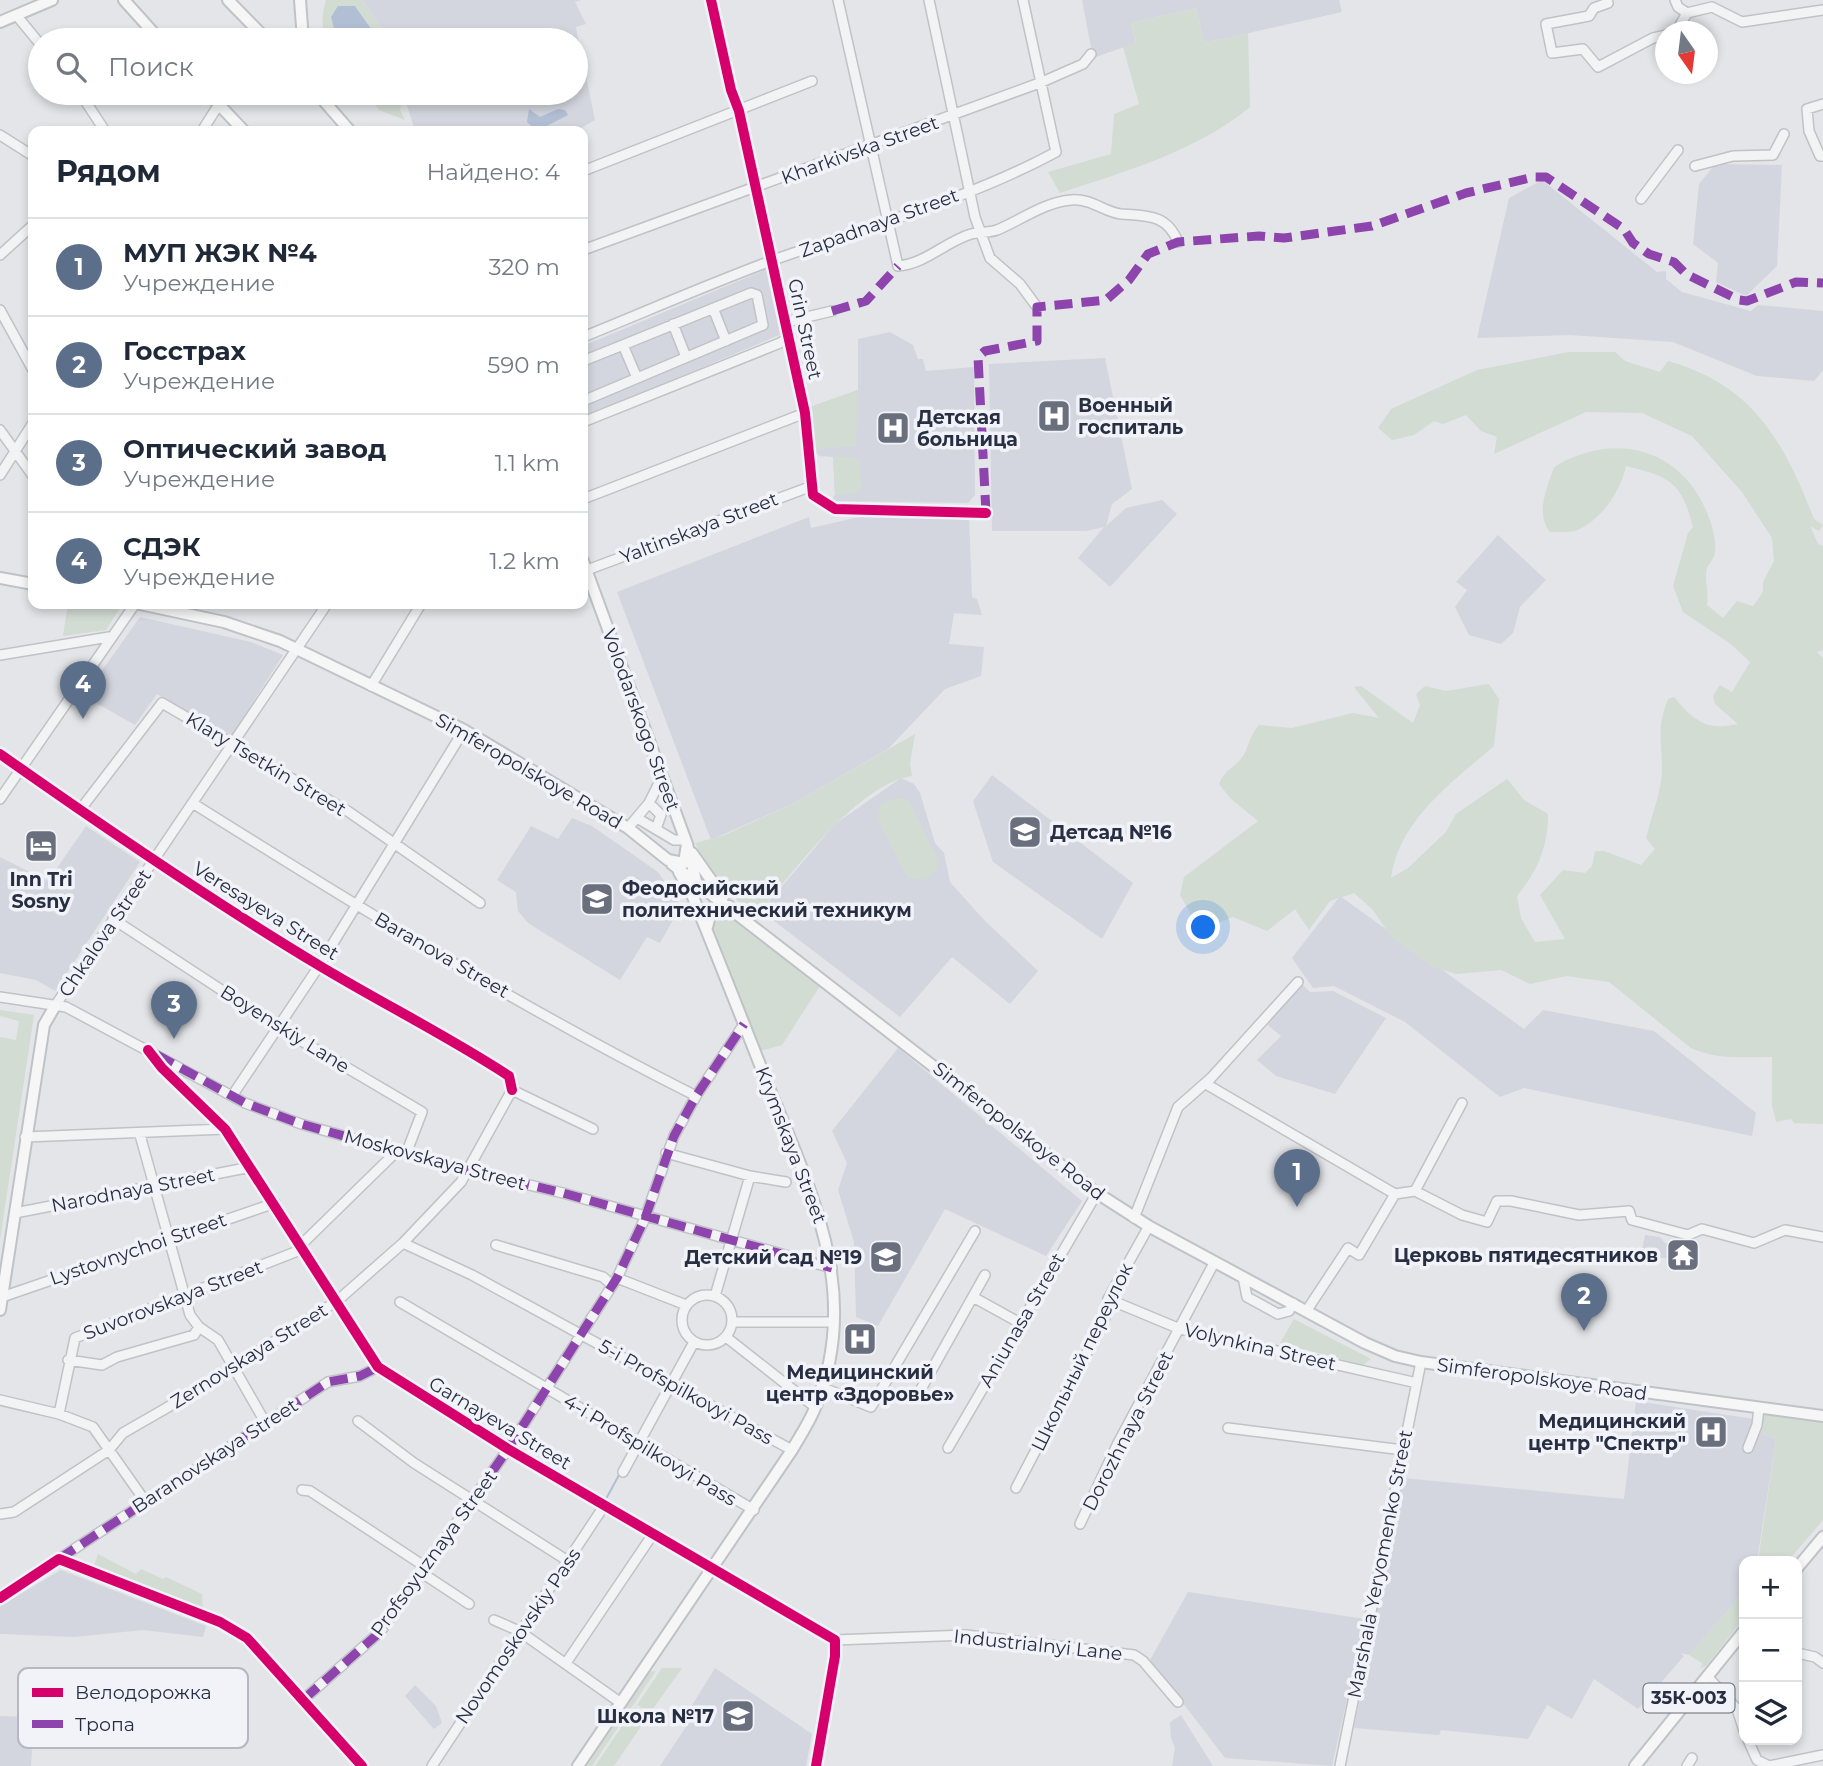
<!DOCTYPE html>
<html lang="ru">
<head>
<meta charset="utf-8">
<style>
  body { margin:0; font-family:Montserrat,sans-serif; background:#f6f6f7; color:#1f2937 }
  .controls { position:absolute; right:21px; bottom:21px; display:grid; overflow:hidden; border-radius:14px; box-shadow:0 4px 10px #0003 }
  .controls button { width:63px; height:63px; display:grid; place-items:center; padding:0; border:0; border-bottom:2px solid #e0e1e3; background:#fff; color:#1f2937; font:35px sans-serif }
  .compass { position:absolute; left:1655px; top:21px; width:63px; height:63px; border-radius:50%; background:#fff; box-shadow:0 4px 10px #0003; rotate:166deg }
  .you { position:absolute; left:1204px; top:928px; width:24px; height:24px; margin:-18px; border:5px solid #fff; border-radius:50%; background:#1a73e8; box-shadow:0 0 0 10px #1a73e833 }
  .badge { display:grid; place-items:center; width:46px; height:46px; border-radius:50%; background:#111827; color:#fff; font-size:23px; font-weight:700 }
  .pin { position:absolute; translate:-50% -58px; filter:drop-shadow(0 2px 4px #0008) }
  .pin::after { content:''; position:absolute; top:37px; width:24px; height:21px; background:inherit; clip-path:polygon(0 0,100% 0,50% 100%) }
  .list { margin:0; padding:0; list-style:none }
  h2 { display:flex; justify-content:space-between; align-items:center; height:91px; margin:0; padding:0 28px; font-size:30px }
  h2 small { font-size:23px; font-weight:400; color:#747a83 }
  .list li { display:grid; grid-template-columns:46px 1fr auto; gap:21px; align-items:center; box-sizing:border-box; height:98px; padding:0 28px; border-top:2px solid #e0e1e3 }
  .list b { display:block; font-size:26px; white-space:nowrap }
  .list p { margin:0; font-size:23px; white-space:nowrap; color:#747a83 }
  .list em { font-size:23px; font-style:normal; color:#747a83 }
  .icon { flex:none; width:38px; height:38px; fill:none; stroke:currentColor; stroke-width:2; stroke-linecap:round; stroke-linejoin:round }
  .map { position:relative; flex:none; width:1823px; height:1766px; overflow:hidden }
  .search { position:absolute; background:#fff; box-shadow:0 4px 10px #0003; left:28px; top:28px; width:560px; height:77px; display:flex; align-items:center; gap:18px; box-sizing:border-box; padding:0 24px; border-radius:38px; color:#747a83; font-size:26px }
  .panel { position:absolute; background:#fff; box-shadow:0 4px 10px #0003; left:28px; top:126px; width:560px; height:483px; border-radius:14px }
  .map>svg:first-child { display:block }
</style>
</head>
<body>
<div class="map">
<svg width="1823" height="1766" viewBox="0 0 1823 1766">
  <rect width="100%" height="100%" fill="#e3e5e8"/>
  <path fill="#d3d6de" d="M362,0h219l-6,2 11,22 -10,3 19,93 -19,11h-161l-12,-38h173v-53h-189l-4,-10z
    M1082,0h257l3,12 -138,31 -8,-35 -65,15 5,20 -43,15z
    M1715,164l67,1 -5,101 -31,30 -30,-14 2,-19 -25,-19 6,-60z
    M1542,180l115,92 9,-1v8l16,13 69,19 7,-6 65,6v59l-9,11 -57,-5 -84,-34 -103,-7 -93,3 32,-140z
    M767,269l17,64 -201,85v-72z
    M890,332l23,13 5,14h5l3,12 48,-4 1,128 -7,8 -136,-2 3,-7 -2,-37 -14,-1 -6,-7 -3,-42 48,-17v-51z
    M1105,358l27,131 -20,15 -6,22 20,-18 36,-8 15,14 -67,73 -32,-29 26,-31 -18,4h-94l-3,-167z
    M868,515l101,2 3,80 5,2 5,16 -28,-2 -5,31 35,3 -3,29 -36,13 -57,60 -92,53 -85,38 -94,-248 192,-75 2,11z
    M1498,535l48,45 -26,27 -7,26 -12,11 -32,-9 -14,-28 12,-17 -11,-8z
    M140,617l111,25 32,13 -53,83 -73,-44 -22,31 -51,-29z
    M992,775l141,108 -31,56 -109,-77 -20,-61z
    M901,778l13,6 6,9 15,50 9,10 6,29 34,38 54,51 -28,33 -58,-47 -52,60 -139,-106 74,-87z
    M572,818l20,8 66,46 23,34 -21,37 -13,-6 -27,43 -92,-57 -10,-12 -2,-19 -19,-12 34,-54 27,13z
    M86,826l54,36 -85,129 -19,-11 -36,-7v-116l48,24z
    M1340,896l184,133 19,-19 111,21 102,82 -4,23 -228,-48 -24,9 -95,-75 -71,-36 -21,2 -21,-30z
    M1302,984l8,8 23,-1 53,27 -51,76 -59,-18 -19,-16 24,-24 -17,-14z
    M898,1048l184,153 -36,55 -101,-47 -67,117 -22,-9 -2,-75 -16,-52 9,-27 -15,-32z
    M1645,1235l15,2 5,6 23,4 -2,13 -45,-4z
    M1636,1401l124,19v13l16,6 -19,122h-13v26l-8,14 -47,54 -8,-2 3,3 -46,53 -44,-30 -22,40 -25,-14 -19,34 -87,-9 -2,5 -85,-7 49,-250 221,21z
    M61,1570l145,56 -3,11 -60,-7 -68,7 -75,-3v-28z
    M1188,1592l177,27 -33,147 -107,-8 -75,-98z
    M715,1668l97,66 -6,32h-146l31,-47 -5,-4z
    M415,1685l21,21 6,17 -8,6 -29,-33z
    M1181,1715l32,51h-41l3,-18 -4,-10 -1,-16z
    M0,1716l34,1 -3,49h-31z"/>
  <path fill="#d2dcd3" d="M326,0h36l21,30 4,10h-8l-24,-34h-17l-3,31 2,3h-9c-8,-12 -6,-26 -2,-40z
    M1196,8l8,35 44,-10 2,74c-53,44 -126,65 -190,86l-12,-21 63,-18 3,-40 25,-10 -16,-57 13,-5 -5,-19z
    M366,93h38l-4,17 5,10 -26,-10z
    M1569,352h46l10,9 35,11 8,-11c85,24 115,79 146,158l9,6 -4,6 -9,-5 8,18 5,2v104l-6,2 6,6v466l-29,-1 -3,-4 -15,3 -4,-16v-49c-28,0 -55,3 -81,-9l-82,-66 -43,-6 -36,8 -29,-14 -44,4 -24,-7 -41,-29 -19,-28 -19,-17 -24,8 -21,29 -14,-21 -28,22 -34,-14 -20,8 -22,-11 -11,-19 4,-18 74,-56 -28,-23 -11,-14c5,-13 13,-15 22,-25 8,-10 7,-22 18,-34l33,3 61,-15 26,5 -25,-31 7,-1 52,37 7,-18 -4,-11 9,-8 21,5 43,-7 10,15 -5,47c-42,36 -95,74 -103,132l17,-10 38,-36 10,-18 51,-35 17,21 24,14c0,32 -10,57 -31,82l4,22 14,24 30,-3 -25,-44 23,-25 22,3 7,-7 3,-15h9l37,14 14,-16 -9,-11c5,-21 16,-47 16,-69 0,-31 -6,-39 6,-70l6,-2c19,23 33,35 64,27l-23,-20 -2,-8 7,-11 12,7 18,-30 -19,-18 -48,-32 -10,-26 15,-53 5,-6c-12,-46 -23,-50 -67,-61 -5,24 -24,53 -48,64 -8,3 -19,2 -28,2 -15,-19 -3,-44 4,-65 65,-39 136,-16 158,60 2,6 4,20 3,26 -1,6 -6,10 -8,15 -3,10 2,25 0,37l16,13 14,-17 16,5 10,-14v-10l11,-21 -2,-23 -30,-46 -50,-56 -50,-23 -56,-1 -92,42 3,-17 -16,-6 -15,-16 -23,9 -9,-3 -20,14 -22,5 -14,-12 13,-19 86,-39z
    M858,390l-2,56 -43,3 -3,-42z
    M833,456l27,3 1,30 -4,4 -22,2z
    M68,604l52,4 -14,22 -43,6z
    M915,734l-5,29 2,13c-55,8 -121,99 -156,140 -27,-20 -46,-44 -61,-73l30,-8 71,-33z
    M904,798l6,4 29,60 -4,10 -11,8 -17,-3 -29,-58 2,-14 12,-6z
    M725,910l97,73 -40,62 -22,6 -49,-128 2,-7z
    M0,1010l34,5 -34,225v-203l16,3 3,-19 -19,-5z
    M1294,1319l77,40 -8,6 -83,-22z
    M1764,1414l59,8v98l-35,41h-30l18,-122 -16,-6v-13z
    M98,1554l38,20 5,-5 22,10 3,-2 36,17 1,18 -109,-46z
    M1744,1587v31l-38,48 -6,2 3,-4 -14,-9 47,-54z
    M662,1668h20l-32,45 -13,-8z
    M656,1671l-64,95h-8l64,-94z
    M635,1707l13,9 -34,50h-19z"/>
  <path fill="#b1bed4" d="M338,6h17l24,34h-42l-6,-23z
    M529,109l11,8 18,-8 7,1 3,5 -31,16 -10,-9z"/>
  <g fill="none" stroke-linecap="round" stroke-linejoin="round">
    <path stroke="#b1bed4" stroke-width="2" d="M668,1398l5,-7
      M606,1499l13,-24"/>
    <defs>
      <path id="minor" d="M711,0l20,90 8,21 66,302 8,82 22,14 151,4
        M838,0l60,266c27,-2 47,-24 73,-32 8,-2 17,-1 26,-4 24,-10 48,-28 74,-30 20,-2 33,12 50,14 26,2 46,0 57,28
        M929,0l46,217 15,41 30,26 17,23
        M1607,0l1,3 -14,5 -5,8 -43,8 6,29 31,-4 15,18 55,-29 13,-3
        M1675,0l3,7 9,6
        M17,16l23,28
        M1676,32l11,-19 25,-6 30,15 81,-12
        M80,93l25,38
        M1823,104l-16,5 2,22 11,25h3
        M202,131l24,-38
        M0,135l33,21
        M1695,166l38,-10 40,-1 11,-21
        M583,171l229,-90
        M1641,199l37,-49
        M583,250l459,-168 41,-18 8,-10
        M0,255l33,-30
        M713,308l13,33
        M0,310l33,60
        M673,324l13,33
        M583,337c64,-26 128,-54 193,-78 94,-33 193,-60 280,-107l-33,-152
        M583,361l40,-16
        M583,401l180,-76 -6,-30 -6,-2 -128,52 14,33
        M583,422l197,-79 6,-4v-17l46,-11
        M0,430l33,46
        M0,475l33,-52
        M583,499l222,-86
        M587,570l225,-84
        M0,655l109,-18
        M371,686l50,-82
        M0,754c105,74 210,146 320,212 63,38 128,70 189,110l3,14
        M0,799l135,-195
        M649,803l12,12 -5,14
        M194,804c164,103 329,205 502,292
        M80,810l82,-107 187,109 131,91
        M637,818l37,22h11
        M628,828l21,-25 13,-26
        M113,919l165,108 144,85 -16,42
        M0,997l66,10 179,96 56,21 165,46 97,23 269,75
        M55,1006l272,-402
        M148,1050l14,18 63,61 153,238 130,82 327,191v16l-19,110
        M1206,1084l189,110 20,-3
        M512,1090l81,39
        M232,1096l87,-130 145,-236
        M140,1135l50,180 9,12 19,13 47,82
        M25,1137l200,-8
        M666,1153l84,23 36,6
        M1415,1191l47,24 25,7 10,-21h14l68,14 50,-4 3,9 56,15 14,-6 52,14 31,-13 38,7
        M1415,1191l47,-88
        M15,1213l236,-46
        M1134,1218l44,-111 33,-29 87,-96
        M403,1243l69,32 320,175
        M301,1245l96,-94
        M496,1245l107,32 8,7
        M1243,1277l4,20 31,17 11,-3 4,-8
        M617,1278l69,27
        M682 1320a25 25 0 1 1 50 0a25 25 0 1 1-50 0Z
        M715,1296l35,-120
        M2,1297l273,-94
        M973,1297l47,26
        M1108,1299l72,30 237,54
        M400,1302l354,208
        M1307,1310l41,-62 11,7 36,-61
        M732,1322h102
        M726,1337l89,70
        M68,1360l34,5 15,-8 77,-22 5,-8
        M821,1387l50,20 104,-176
        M916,1398l69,-123
        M0,1400l59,14 34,13 52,74
        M59,1414l16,-76 228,-89
        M358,1421l56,42 154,98
        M1228,1428l175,22
        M948,1448l149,-255
        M1748,1448l9,-23 2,-17
        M623,1472l71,-130
        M1016,1488l89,-170 3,-19 41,-73
        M302,1490l8,1 111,73 4,11 44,29
        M0,1514l14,-2 95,-62 14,-17 85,-49 129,-83 66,-58 58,-61 51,-92
        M1080,1524l38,-81 96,-180
        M59,1559l269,-177 32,-6 18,-9
        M0,1598l59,-39 161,63 27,16 115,128
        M494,1620l25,11 102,72
        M835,1640l131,-5 168,20 9,6 35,41
        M1797,1653l18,4 8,6
        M566,1663l87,-129
        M1707,1676l30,33 7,22
        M304,1699l76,-67 128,-183 109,-171 28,-60 29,-82 22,-40 48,-72
        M1748,1740l9,20 12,6
        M432,1766l172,-260
        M1340,1766l81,-404
        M1687,1766l5,-8
        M1769,1766l54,-11"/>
      <path id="major" d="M124,0l36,40
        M228,0l39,40
        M300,0l3,40
        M0,22l52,-22
        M208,93l36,38
        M317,93l33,38
        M583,561l104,283 9,37
        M0,578l33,6
        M140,604l84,18 56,19 184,89 164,98 40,32 16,3 3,-19
        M692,853l31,44
        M672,864l425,329 53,34 215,116 30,13 26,6 402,54
        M707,927l5,-19 17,-2
        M0,1310l44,-285 11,-19
        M1797,1568l26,-31
        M578,1766l214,-316c8,-14 17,-27 23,-42 49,-116 -6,-221 -49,-328 -24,-61 -48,-122 -73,-183l-14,-25
        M1635,1766l109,-135"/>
    </defs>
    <use href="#minor" stroke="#c0c2c6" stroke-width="12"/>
    <use href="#major" stroke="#bfc2c6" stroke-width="14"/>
    <use href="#minor" stroke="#f2f3f5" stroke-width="9"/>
    <use href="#major" stroke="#f6f6f7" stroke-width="10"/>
    <path stroke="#8e44ad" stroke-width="9" stroke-dasharray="18 9" stroke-linecap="butt" d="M832,311l34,-10 32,-35
      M986,513l-8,-156 7,-6 52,-10v-34l69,-7 23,-20 19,-26 30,-12 81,-6 25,2 88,-12 94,-33 68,-16h12l78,52 9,14 16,11 25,8 12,12 53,26 8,1 49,-19 27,1
      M157,1055l88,48 56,21 165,46 97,23 269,75
      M59,1559l269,-177 32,-6 18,-9
      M304,1699l76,-67 128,-183 109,-171 28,-60 29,-82 22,-40 48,-72"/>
    <defs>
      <path id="cycleway" d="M711,0l20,90 8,21 66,302 8,82 22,14 151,4
        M0,754c105,74 210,146 320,212 63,38 128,70 189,110l3,14
        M148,1050l14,18 63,61 153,238 130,82 327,191v16l-19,110
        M0,1598l59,-39 161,63 27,16 115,128"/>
    </defs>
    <use href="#cycleway" stroke="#f1f3f8" stroke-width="15"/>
    <use href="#cycleway" stroke="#d6006c" stroke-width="10"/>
  </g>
  <defs>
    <symbol id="hospital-square" viewBox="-11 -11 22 22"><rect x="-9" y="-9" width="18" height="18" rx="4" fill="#696f7d" stroke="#f1f3f8"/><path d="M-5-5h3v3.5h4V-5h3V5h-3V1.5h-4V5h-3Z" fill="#fff"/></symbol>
    <symbol id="school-square" viewBox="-11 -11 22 22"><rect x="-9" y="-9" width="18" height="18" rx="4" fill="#696f7d" stroke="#f1f3f8"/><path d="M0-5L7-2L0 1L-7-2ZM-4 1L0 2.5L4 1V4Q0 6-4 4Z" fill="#fff"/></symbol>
    <symbol id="hotel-square" viewBox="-11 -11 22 22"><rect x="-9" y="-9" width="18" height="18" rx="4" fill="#696f7d" stroke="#f1f3f8"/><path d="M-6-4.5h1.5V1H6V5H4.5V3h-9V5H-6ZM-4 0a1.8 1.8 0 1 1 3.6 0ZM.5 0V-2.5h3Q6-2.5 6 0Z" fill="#fff"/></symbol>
    <symbol id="university-square" viewBox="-11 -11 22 22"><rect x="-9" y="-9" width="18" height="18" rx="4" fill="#696f7d" stroke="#f1f3f8"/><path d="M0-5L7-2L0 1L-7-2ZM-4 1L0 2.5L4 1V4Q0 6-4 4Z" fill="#fff"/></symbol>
    <symbol id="temple-square" viewBox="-11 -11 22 22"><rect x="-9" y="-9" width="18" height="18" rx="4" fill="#696f7d" stroke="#f1f3f8"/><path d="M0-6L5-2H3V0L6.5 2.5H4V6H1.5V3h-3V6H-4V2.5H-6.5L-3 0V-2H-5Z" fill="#fff"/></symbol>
  </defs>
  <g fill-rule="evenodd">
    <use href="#hospital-square" x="1035" y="397" width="38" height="38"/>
    <use href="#hospital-square" x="874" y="409" width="38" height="38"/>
    <use href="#school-square" x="1006" y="813" width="38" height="38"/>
    <use href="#hotel-square" x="22" y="827" width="38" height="38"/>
    <use href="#university-square" x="578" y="880" width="38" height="38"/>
    <use href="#temple-square" x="1664" y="1236" width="38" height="38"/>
    <use href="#school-square" x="867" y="1238" width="38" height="38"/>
    <use href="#hospital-square" x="841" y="1320" width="38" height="38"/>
    <use href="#hospital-square" x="1692" y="1413" width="38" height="38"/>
    <use href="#school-square" x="719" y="1697" width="38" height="38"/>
  </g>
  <g text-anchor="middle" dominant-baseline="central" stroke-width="7" stroke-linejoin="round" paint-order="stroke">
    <rect fill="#f1f3f8" stroke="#646a79" stroke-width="2" x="1643.5" y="1683.5" width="91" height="29" rx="5"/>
    <g font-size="18" font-weight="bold" fill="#282f43">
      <text x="1689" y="1698">35К-003</text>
    </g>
    <g font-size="19" fill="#282f43" stroke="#f1f3f8">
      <text transform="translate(860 150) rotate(-20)">Kharkivska Street</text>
      <text transform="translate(879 223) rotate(-20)">Zapadnaya Street</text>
      <text transform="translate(805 329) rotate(78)">Grin Street</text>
      <text transform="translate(699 528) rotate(-21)">Yaltinskaya Street</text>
      <text transform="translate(641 720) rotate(70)">Volodarskogo Street</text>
      <text transform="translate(266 764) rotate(31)">Klary Tsetkin Street</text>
      <text transform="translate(529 771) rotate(30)">Simferopolskoye Road</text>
      <text transform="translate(266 911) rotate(32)">Veresayeva Street</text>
      <text transform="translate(105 933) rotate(-56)">Chkalova Street</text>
      <text transform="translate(442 955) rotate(30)">Baranova Street</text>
      <text transform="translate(285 1029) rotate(32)">Boyenskiy Lane</text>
      <text transform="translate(1019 1131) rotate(38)">Simferopolskoye Road</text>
      <text transform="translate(791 1145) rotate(69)">Krymskaya Street</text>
      <text transform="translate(435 1160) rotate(15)">Moskovskaya Street</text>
      <text transform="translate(133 1190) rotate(-11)">Narodnaya Street</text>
      <text transform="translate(138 1249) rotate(-19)">Lystovnychoi Street</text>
      <text transform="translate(173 1300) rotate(-21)">Suvorovskaya Street</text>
      <text transform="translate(1022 1320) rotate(-60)">Aniunasa Street</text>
      <text transform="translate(1260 1347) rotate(13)">Volynkina Street</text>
      <text transform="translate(249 1356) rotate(-32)">Zernovskaya Street</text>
      <text transform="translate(1082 1357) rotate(-64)">Школьный переулок</text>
      <text transform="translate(1542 1379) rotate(8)">Simferopolskoye Road</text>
      <text transform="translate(686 1392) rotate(29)">5-i Profspilkovyi Pass</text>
      <text transform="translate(500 1423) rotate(31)">Garnayeva Street</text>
      <text transform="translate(1128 1431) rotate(-63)">Dorozhnaya Street</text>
      <text transform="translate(650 1450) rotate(31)">4-i Profspilkovyi Pass</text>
      <text transform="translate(215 1456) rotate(-33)">Baranovskaya Street</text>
      <text transform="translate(434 1553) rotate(-54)">Profsoyuznaya Street</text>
      <text transform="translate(1380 1564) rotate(-79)">Marshala Yeryomenko Street</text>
      <text transform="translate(518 1636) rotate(-56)">Novomoskovskiy Pass</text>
      <text transform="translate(1038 1645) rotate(6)">Industrialnyi Lane</text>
    </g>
    <g font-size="19" font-weight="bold" fill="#282f43" stroke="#f1f3f8" text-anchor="start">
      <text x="1078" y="405">Военный<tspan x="1078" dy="22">госпиталь</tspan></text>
      <text x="917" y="417">Детская<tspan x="917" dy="22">больница</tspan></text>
      <text x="1050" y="832">Детсад №16</text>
      <text x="41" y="879" text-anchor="middle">Inn Tri<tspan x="41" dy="22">Sosny</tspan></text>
      <text x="622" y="888">Феодосийский<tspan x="622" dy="22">политехнический техникум</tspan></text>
      <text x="1658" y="1255" text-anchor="end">Церковь пятидесятников</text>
      <text x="862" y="1257" text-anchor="end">Детский сад №19</text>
      <text x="860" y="1372" text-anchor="middle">Медицинский<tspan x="860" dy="22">центр «Здоровье»</tspan></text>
      <text x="1686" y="1421" text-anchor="end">Медицинский<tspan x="1686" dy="22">центр "Спектр"</tspan></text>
      <text x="714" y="1716" text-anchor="end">Школа №17</text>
    </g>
  </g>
  <rect x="18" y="1668" width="230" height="80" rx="10" fill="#f1f3f8" stroke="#b5b8c2" stroke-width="2"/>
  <rect x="32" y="1688" width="31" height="9" fill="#d6006c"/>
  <rect x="32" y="1720" width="31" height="8" fill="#8e44ad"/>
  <g font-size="19" fill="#282f43">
    <text x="75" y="1699">Велодорожка</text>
    <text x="75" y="1731">Тропа</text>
  </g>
</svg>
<div class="controls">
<button>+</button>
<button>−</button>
<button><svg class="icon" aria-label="layers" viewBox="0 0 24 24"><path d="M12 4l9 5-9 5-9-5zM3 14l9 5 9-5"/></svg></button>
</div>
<svg class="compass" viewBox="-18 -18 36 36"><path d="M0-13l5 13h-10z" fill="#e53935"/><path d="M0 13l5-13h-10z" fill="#747a83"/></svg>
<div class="you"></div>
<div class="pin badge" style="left:1297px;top:1207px;background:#5c6f8a">1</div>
<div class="pin badge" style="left:1584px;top:1331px;background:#5c6f8a">2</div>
<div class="pin badge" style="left:174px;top:1039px;background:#5c6f8a">3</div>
<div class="pin badge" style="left:83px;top:719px;background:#5c6f8a">4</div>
<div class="search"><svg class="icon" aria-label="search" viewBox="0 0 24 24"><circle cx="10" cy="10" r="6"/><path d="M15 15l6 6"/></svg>Поиск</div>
<section class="panel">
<h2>Рядом<small>Найдено: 4</small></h2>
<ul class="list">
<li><span class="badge" style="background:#5c6f8a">1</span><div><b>МУП ЖЭК №4</b><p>Учреждение</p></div><em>320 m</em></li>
<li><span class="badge" style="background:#5c6f8a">2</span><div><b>Госстрах</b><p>Учреждение</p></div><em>590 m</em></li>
<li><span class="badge" style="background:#5c6f8a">3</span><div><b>Оптический завод</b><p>Учреждение</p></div><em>1.1 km</em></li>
<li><span class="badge" style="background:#5c6f8a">4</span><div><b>СДЭК</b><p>Учреждение</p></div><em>1.2 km</em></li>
</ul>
</section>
</div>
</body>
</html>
